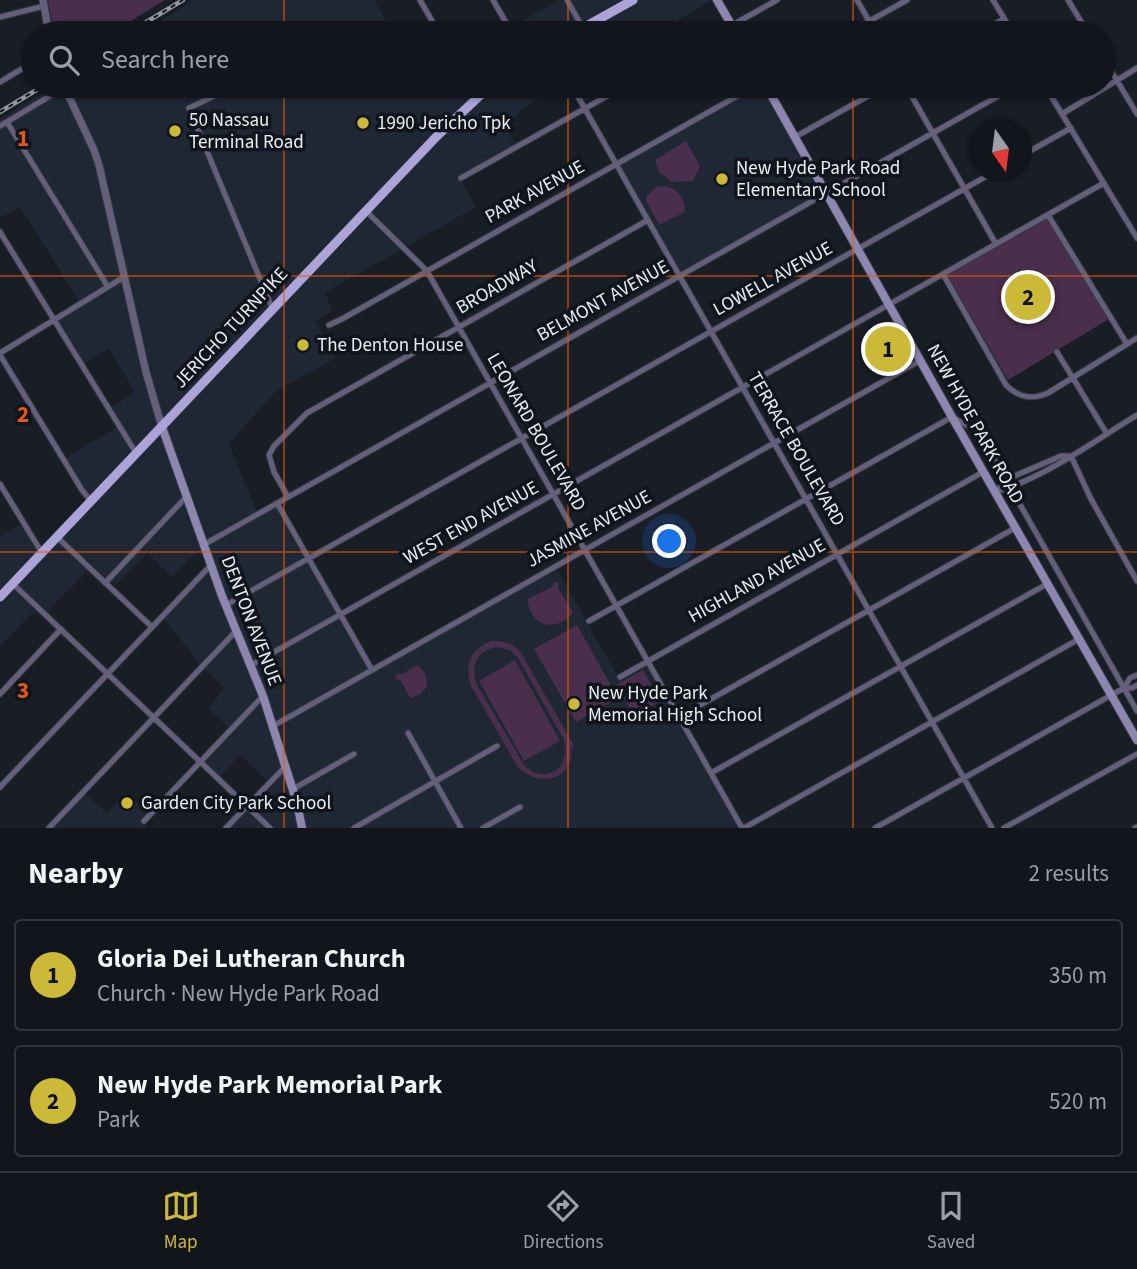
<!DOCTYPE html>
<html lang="en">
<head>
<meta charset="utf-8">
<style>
  body { margin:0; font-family:"Source Sans 3",sans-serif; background:#1b1f25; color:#f1f3f6 }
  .compass { position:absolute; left:969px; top:119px; width:63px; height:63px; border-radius:50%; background:#12161c; box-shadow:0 2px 5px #0004; rotate:166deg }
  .you { position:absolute; left:670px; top:542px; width:24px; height:24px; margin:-18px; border:5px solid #fff; border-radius:50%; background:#1a73e8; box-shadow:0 0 0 10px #1a73e833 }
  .badge { display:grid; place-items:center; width:46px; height:46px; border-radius:50%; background:#ccb938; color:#111; font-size:23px; font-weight:700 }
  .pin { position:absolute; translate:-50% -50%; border:4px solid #fff; box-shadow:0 2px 7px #0006 }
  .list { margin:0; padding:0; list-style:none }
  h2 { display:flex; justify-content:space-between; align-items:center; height:91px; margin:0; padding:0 28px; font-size:30px }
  h2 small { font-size:23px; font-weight:400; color:#9c9fa3 }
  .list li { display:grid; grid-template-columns:46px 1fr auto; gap:21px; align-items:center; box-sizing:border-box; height:112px; margin:0 14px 14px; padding:0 14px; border:2px solid #31353b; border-radius:7px }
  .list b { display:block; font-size:26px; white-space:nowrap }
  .list p { margin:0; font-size:23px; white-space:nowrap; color:#9c9fa3 }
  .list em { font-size:23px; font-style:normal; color:#9c9fa3 }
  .icon { flex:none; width:38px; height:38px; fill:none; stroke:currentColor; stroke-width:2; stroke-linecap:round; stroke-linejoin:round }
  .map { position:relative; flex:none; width:1137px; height:828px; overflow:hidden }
  .search { position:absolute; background:#12161c; box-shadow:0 2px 5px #0004; left:21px; right:21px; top:21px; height:77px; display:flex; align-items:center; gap:18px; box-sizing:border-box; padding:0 24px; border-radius:38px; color:#9c9fa3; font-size:26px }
  .sheet { height:343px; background:#12161c }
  nav { display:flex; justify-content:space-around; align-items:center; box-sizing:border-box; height:98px; border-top:2px solid #31353b; background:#12161c; font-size:19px; color:#9c9fa3 }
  nav a { display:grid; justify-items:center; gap:4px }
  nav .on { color:#ccb938 }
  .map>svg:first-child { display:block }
</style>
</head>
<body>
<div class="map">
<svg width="1137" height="828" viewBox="0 0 1137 828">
  <rect width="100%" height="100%" fill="#181d26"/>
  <path fill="#1f2734" d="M194,0h180l19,33h-253z
    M559,0h154l-58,33h-154z
    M54,86h368l8,13 13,-13h119l-39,22 -17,20 10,17 -56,33 16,29 -151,86 8,18 -18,10 21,37 -60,33 -47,53 30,73 17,-9 95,165 186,-104 62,110 27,-15 91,162 -3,2h-508l43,-46 -29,-27 -22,24 -18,-17 31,-32 -23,-22 17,-20 -23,-21 -40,-51 49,-52 -6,-19 -34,32 -24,-24 -32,32 -23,-19 -43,44 -16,3 -33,34v-111l24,-14 18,29 49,-51 -27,-41 55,-33 -10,-17 26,-17 -26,-43 -27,16 -27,-45 26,-16 -61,-97 -20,11v-99z
    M568,86h46l-35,19z
    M759,86h7l60,107 -146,82 -62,-111z
    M126,793l22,18 -9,9 8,8h-94l32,-34 22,19z"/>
  <path fill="#492f4b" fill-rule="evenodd" d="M48,0h117l-54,33h-57z
    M686,141l14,25 -7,15 -21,1 -13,-10 -4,-12z
    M663,186c14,1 22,12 22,26l-26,13 -12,-22 -1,-6 10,-10z
    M1048,217l61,102 -101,61 -61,-105z
    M555,582l4,1 -1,5 15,25c-18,20 -42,14 -46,-14l25,-12z
    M577,625l41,73 -42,24 -42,-73z
    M491,641c13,0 20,2 29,10l54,95 -3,2c5,31 -32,41 -53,19l-47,-81c-7,-22 -1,-36 20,-45zM497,647l14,4 7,7 46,82c8,28 -19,46 -40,25l-48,-82c-6,-19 2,-33 21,-36z
    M515,660l45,81 -36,20 -45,-80z
    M418,665l8,10 1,12 -8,8 -9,3 -9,-17 -6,-3 2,-4h5z
    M643,670l18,31 -27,15 -18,-31z"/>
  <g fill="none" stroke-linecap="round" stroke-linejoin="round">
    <defs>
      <path id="minor" d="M420,0l19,33
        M493,0l19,33
        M567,0l16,28
        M857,0l19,33
        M993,0l20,33
        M1068,0l20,33
        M0,17l44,-11
        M718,33l59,-33
        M848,33l59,-33
        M978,33l26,-14
        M1104,59l33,55
        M0,82l33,-20
        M235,86l-46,22 84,202
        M469,86l9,11
        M572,86l420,742
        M906,86l90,158
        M1045,86l92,152
        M1062,114l75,-46
        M7,122l101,165
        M0,126l65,-39
        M795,137l91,-51
        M1021,156l50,-28
        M461,178l164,-92
        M366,211l61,60 315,557
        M1048,215l79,129
        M0,232l136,221
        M943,274l63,111c13,13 26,15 42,8l89,-55
        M329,325l13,-6 413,-233
        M1057,352l50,82
        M0,353l124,-76
        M0,355l82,135 9,11
        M1071,456l20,43 46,82
        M0,484l42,69
        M996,491l16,-14 49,-21h7
        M995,492c51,-15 96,-49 142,-77
        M288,497l-14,-25 -5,-17 5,-9 33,-33 341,-193
        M277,503l95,167
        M57,537l95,90
        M205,544l811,-458
        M105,583l82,-87
        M13,584l257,244
        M226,605l768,-433
        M589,621l363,-204 27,15 158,279
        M251,665l853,-482
        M1137,675l-7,3 -6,10h8l5,-3
        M620,677l363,-205
        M0,694l61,-65
        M679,717l336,-189
        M273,726l648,-366
        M408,733l53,95
        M711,773l336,-189
        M0,787l212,-223
        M293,789l61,-35
        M144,821l119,-125
        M49,828l187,-197
        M226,828l59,-61
        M354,828l143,-82
        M483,828l37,-21
        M744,828l335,-189
        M875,828l249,-140
        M1004,828l133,-74
        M1135,828l2,-1"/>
      <path id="tertiary" d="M43,0l6,33
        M64,86l30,64 5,15 47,207 16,55"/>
      <path id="secondary" d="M717,0l19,33
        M766,86l186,331 185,323
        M162,427l60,169 41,100 34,107 5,25"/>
      <path id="primary" d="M574,33l59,-33
        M0,597l437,-461 53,-50"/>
    </defs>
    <use href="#minor" stroke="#353a43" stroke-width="7"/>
    <use href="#tertiary" stroke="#353a43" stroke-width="9"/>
    <use href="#secondary" stroke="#353a43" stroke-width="10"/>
    <use href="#primary" stroke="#353a43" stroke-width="10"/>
    <use href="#minor" stroke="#64607a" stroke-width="5"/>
    <use href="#tertiary" stroke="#64607a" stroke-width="7"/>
    <use href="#secondary" stroke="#8d86af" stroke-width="8"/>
    <use href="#primary" stroke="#aca4d9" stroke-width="9"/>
    <defs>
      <path id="rail" d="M128,33l55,-33
        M0,112l43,-26"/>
    </defs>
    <use href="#rail" stroke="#93979f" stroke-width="4.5"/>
    <use href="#rail" stroke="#10141c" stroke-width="2" stroke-dasharray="5" stroke-linecap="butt"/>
  </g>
  <path fill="none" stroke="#e8590c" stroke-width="2" stroke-opacity="0.55" d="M284,0v33M568,0v33M853,0v33M284,86v742M568,86v742M853,86v742M0,276h1137M0,552h1137"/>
  <g fill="#ccb938" stroke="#10141c" stroke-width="2.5">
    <circle cx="363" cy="123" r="7"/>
    <circle cx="175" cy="131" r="7"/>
    <circle cx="722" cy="179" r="7"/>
    <circle cx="303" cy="345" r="7"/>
    <circle cx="574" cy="704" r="7"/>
    <circle cx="127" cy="803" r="7"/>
  </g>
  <g text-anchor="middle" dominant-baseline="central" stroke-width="7" stroke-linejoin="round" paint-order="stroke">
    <g font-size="19" fill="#e9edf3" stroke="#10141c" text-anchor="start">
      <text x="189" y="120">50 Nassau<tspan x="189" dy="22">Terminal Road</tspan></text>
      <text x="377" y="123">1990 Jericho Tpk</text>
      <text x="736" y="168">New Hyde Park Road<tspan x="736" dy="22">Elementary School</tspan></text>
      <text x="317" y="345">The Denton House</text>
      <text x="588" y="693">New Hyde Park<tspan x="588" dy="22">Memorial High School</tspan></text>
      <text x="141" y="803">Garden City Park School</text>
    </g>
    <g font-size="19" fill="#e9edf3" stroke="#10141c">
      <text transform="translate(535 192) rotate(-29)">PARK AVENUE</text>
      <text transform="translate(773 279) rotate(-29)">LOWELL AVENUE</text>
      <text transform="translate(497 287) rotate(-30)">BROADWAY</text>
      <text transform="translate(603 301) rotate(-29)">BELMONT AVENUE</text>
      <text transform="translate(231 328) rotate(-47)">JERICHO TURNPIKE</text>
      <text transform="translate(975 424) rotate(61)">NEW HYDE PARK ROAD</text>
      <text transform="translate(536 432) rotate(60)">LEONARD BOULEVARD</text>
      <text transform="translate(796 449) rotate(60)">TERRACE BOULEVARD</text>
      <text transform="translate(471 523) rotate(-29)">WEST END AVENUE</text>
      <text transform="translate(589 529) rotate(-29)">JASMINE AVENUE</text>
      <text transform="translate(757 581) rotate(-29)">HIGHLAND AVENUE</text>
      <text transform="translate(251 621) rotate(69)">DENTON AVENUE</text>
    </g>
  </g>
  <g font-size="23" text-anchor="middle" font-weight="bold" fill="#e8590c" stroke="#10141c" stroke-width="7" stroke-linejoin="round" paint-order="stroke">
    <text x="23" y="146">1</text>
    <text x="23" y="422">2</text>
    <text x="23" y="698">3</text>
  </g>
</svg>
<svg class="compass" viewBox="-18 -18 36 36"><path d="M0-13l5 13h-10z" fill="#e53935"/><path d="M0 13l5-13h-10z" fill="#9c9fa3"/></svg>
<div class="you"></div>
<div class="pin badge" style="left:888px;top:349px">1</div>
<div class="pin badge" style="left:1028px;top:297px">2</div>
<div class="search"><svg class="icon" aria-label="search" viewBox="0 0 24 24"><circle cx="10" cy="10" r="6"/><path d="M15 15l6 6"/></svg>Search here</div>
</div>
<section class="sheet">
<h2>Nearby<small>2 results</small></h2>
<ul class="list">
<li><span class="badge">1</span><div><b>Gloria Dei Lutheran Church</b><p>Church · New Hyde Park Road</p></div><em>350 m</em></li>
<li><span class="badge">2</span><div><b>New Hyde Park Memorial Park</b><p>Park</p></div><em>520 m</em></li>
</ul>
</section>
<nav>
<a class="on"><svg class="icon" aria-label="map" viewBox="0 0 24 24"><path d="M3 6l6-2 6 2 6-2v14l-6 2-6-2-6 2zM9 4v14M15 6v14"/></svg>Map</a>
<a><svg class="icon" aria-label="directions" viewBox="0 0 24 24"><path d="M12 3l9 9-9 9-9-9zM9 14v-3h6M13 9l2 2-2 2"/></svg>Directions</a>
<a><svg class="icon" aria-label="saved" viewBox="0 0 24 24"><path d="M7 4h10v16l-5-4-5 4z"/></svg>Saved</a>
</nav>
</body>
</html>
